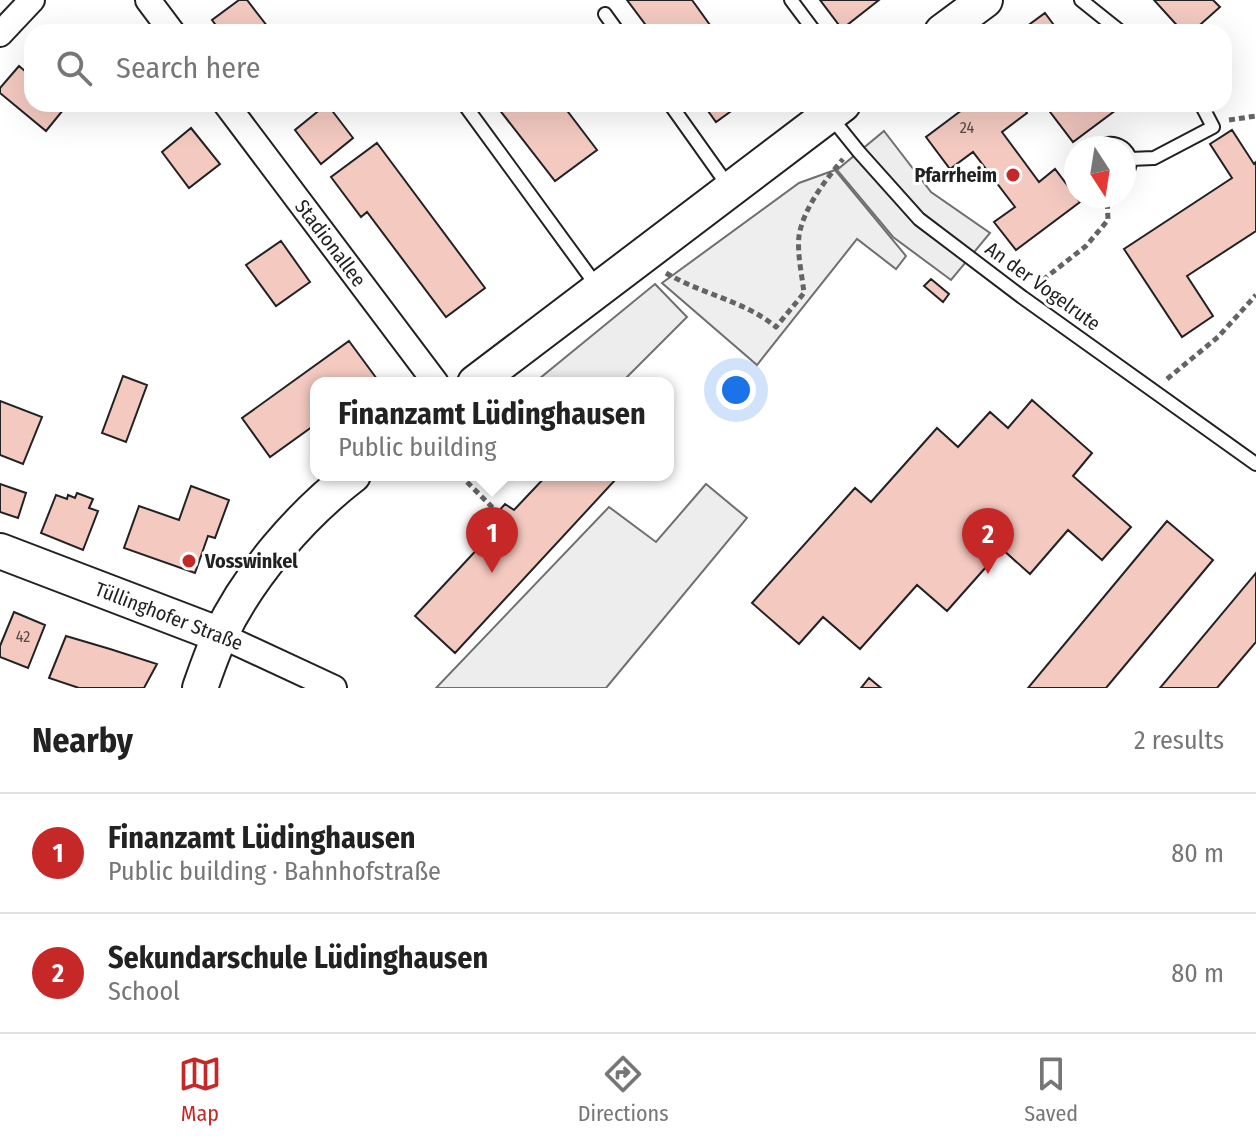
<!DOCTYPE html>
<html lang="en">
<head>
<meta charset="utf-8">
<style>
  body { margin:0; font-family:"Fira Sans Condensed",sans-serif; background:#f6f6f6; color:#222 }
  .compass { position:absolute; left:1064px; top:136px; width:72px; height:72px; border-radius:50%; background:#fff; box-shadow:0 8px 32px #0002; rotate:168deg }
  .you { position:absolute; left:736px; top:390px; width:28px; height:28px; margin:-20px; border:6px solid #fff; border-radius:50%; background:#1a73e8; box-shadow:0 0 0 12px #1a73e833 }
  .badge { display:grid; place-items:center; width:52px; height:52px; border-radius:50%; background:#c62828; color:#fff; font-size:26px; font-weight:700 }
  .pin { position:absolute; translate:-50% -66px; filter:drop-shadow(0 2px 4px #0008) }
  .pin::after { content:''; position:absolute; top:42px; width:28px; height:24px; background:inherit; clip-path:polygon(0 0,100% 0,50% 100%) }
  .popup { position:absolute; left:310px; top:377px; width:364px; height:104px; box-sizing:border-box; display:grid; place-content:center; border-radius:16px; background:#fff; filter:drop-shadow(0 2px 6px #0005); font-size:26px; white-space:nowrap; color:#767676 }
  .popup b { font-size:30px; color:#222 }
  .popup::after { content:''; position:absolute; left:50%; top:100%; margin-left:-16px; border:16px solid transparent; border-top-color:#fff }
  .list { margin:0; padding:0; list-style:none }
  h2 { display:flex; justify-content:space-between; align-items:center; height:104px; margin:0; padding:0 32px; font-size:34px }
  h2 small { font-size:26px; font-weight:400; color:#767676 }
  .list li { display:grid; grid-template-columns:52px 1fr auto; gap:24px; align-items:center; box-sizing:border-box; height:120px; padding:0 32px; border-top:2px solid #e0e0e0 }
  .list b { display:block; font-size:30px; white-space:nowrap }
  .list p { margin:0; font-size:26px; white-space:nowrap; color:#767676 }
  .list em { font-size:26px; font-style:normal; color:#767676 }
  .icon { flex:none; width:44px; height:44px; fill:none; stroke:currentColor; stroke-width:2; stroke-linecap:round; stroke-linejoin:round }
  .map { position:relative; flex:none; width:1256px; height:688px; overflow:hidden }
  .search { position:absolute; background:#fff; box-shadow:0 8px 32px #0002; left:24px; right:24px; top:24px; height:88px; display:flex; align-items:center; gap:20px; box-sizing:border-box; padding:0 28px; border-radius:24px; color:#767676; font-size:30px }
  .sheet { height:344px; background:#fff }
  nav { display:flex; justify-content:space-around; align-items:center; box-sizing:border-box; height:112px; border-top:2px solid #e0e0e0; background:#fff; font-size:22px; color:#767676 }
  nav a { display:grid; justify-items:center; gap:4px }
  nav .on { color:#c62828 }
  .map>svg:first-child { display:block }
</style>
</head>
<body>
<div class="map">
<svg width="1256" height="688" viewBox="0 0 1256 688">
  <rect width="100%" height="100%" fill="#fff"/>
  <path fill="#eee" stroke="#6f6f6f" stroke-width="2" d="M835,170l71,86 -10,13 -39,-30 -100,126 -95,-82 137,-100z"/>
  <path fill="#ededed" stroke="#6f6f6f" stroke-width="2" d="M884,131l47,61 59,41 -39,47 -58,-43 -56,-67z
    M655,284l32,33 -66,66h-87z
    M706,484l41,34 -141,170h-170l173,-181 47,35z"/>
  <path fill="#f3c9c0" stroke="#222" stroke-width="2" d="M239,0h8l24,31 -50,1 -9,-12z
    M627,0h65l23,32h-64z
    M820,0h59l-37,29z
    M1154,0h59l7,7 -28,25h-9z
    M1045,13l14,19h-40z
    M19,66l13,11v27h36l-22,27 -46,-38v-5z
    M327,104l26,34 -32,26 -26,-34z
    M495,104h67l35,46 -42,31z
    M703,104h38l-25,18z
    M970,104h50l7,9 -25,19 37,50 16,-13 25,33 -64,48 -22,-28 21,-15 -42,-55 -23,17 -24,-32z
    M1044,104h68l4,6 -43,32z
    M191,128l29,36 -31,24 -27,-36z
    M1232,130l22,34 2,-2v69l-69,45 26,40 -31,21 -58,-88 108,-71 -22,-34z
    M377,143l108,145 -39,29 -79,-105 -6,5 -30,-40z
    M281,241l29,41 -34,24 -30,-41z
    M931,279l18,15 -6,8 -19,-16z
    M349,341l28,38 -5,4h-56v41l-46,33 -28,-39z
    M123,376l24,9 -21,57 -24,-9z
    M1032,400l60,53 -19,23 58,51 -29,33 -34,-30 -38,44 -28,-25 -55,62 -30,-26 -57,64 -37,-32 -24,27 -47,-41 103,-115 16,14 66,-74 21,19 32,-35 18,16z
    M0,401l42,16 -19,47 -23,-9z
    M547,475h68l2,3 -162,175 -40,-37 81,-87 -7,-7 16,-18 9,6z
    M0,484l26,9 -8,25 -18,-6z
    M191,486l38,14 -14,38 -7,-2 -13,37 -71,-25 15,-42 40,14z
    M77,493l16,6 -4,9 9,3 -15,39 -42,-17 15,-38 11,4 1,-4 7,3z
    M1167,521l46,39 -107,128h-78z
    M1256,573v69l-39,46h-57z
    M14,612l31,13 -17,43 -28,-11v-11z
    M66,636l44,13 47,15 -13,24h-65l-30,-10z
    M869,678l12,10h-20z"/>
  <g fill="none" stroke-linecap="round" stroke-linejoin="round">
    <defs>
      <path id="service" d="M791,0l24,32
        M1081,0l40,32
        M605,14l13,18
        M464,104l135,185
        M670,104l59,83
        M830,116l29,36 60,67 103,78 234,167
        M1099,148c8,-6 16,-5 24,0
        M1124,149c9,9 7,18 0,28
        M1130,159l24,-1 59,-31 -12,-23"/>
      <g id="minor">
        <path d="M148,0l24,32"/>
        <path d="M0,34l32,-34"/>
        <path id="s1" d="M226,104l210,279"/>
        <path d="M220,635l114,53"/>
      </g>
      <path id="secondary" d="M942,32l43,-32
        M475,383l368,-279
        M0,551l220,84
        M200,688c6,-17 12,-35 20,-52 28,-60 81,-121 133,-161"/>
    </defs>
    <use href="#service" stroke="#222" stroke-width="16"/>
    <use href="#minor" stroke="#222" stroke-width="28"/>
    <use href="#secondary" stroke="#222" stroke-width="38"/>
    <path stroke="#646464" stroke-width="5" stroke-dasharray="6 4" stroke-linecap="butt" d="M1229,120l27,-4
      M666,273c35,21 79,28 110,54l28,-34c-2,-18 -7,-39 -5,-57 4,-27 27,-57 44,-77
      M1035,286l51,-40 22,-26 -1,-24
      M1167,379l51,-42 38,-42
      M460,475l37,37"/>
    <use href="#service" stroke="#fff" stroke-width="12"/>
    <use href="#minor" stroke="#fff" stroke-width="24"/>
    <use href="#secondary" stroke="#fff" stroke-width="34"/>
  </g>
  <g fill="#c62828" stroke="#fff" stroke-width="3">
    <circle cx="1013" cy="175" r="8"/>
    <circle cx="189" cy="561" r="8"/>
  </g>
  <g text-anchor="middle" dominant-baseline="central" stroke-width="6" stroke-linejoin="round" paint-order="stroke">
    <g font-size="16" fill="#564c4a">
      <text x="967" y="127">24</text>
      <text x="23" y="636">42</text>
    </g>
    <g font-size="20" font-weight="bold" fill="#222" stroke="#fff" text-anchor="end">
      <text x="997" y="175">Pfarrheim</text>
      <text x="205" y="561" text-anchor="start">Vosswinkel</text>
    </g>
    <g font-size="20" fill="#222" stroke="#fff">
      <text stroke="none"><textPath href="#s1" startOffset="174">Stadionallee</textPath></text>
      <text transform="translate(1043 286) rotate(36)">An der Vogelrute</text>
      <text transform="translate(169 616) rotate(21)">Tüllinghofer Straße</text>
    </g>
  </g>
</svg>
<svg class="compass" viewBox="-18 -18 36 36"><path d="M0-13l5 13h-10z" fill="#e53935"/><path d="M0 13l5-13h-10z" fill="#767676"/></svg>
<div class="you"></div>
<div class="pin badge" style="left:492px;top:573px">1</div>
<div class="popup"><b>Finanzamt Lüdinghausen</b>Public building</div>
<div class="pin badge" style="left:988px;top:574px">2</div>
<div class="search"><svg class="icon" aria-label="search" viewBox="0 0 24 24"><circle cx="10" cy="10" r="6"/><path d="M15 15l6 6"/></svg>Search here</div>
</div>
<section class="sheet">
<h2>Nearby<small>2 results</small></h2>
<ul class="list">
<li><span class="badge">1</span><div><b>Finanzamt Lüdinghausen</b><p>Public building · Bahnhofstraße</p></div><em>80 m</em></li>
<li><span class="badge">2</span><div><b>Sekundarschule Lüdinghausen</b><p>School</p></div><em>80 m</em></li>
</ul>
</section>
<nav>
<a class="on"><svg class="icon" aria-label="map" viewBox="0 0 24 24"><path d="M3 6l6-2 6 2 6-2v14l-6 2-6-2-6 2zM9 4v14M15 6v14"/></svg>Map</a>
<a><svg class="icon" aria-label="directions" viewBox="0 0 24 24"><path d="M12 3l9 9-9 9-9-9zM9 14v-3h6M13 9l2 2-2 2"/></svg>Directions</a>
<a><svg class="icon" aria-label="saved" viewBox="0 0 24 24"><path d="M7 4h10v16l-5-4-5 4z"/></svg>Saved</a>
</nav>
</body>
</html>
